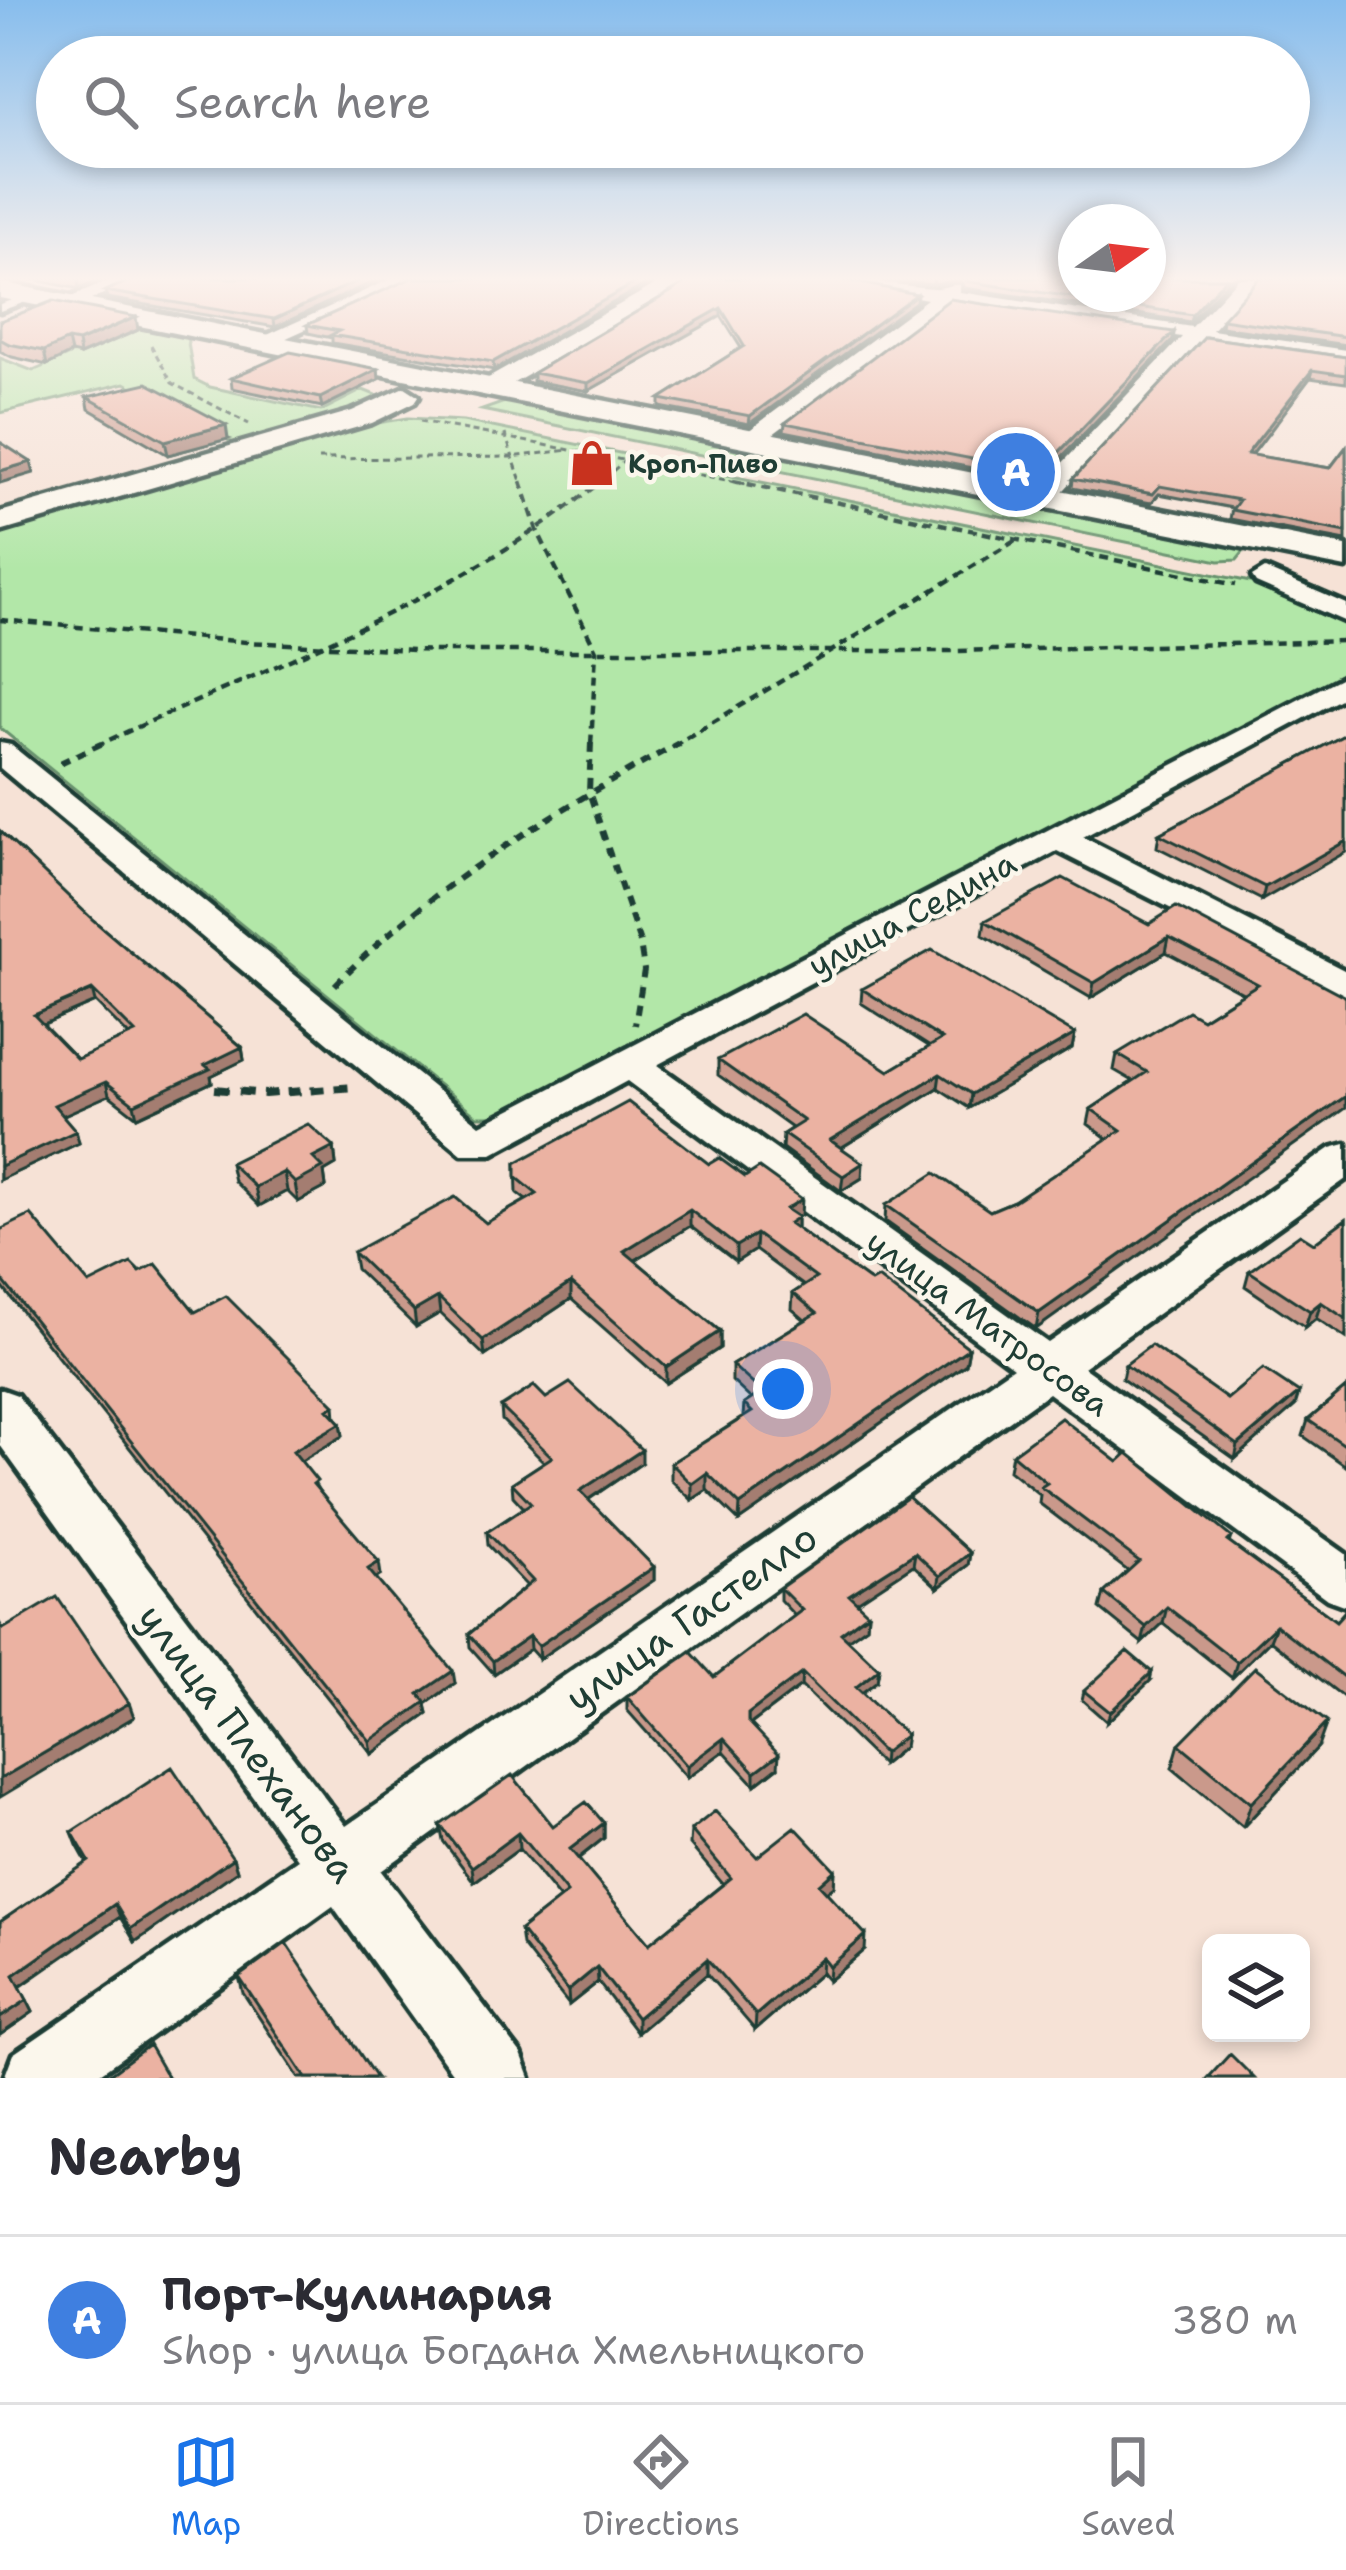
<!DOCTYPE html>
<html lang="en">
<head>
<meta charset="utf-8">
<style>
  body { margin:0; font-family:"Shantell Sans",sans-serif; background:#f7f7f7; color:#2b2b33 }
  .controls { position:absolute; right:36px; bottom:36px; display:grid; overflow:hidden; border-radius:18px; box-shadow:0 6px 18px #0003 }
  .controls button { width:108px; height:108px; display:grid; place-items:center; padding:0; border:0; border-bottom:3px solid #e1e1e2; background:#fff; color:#2b2b33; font:60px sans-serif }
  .compass { position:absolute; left:1058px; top:204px; width:108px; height:108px; border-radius:50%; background:#fff; box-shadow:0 6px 18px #0003; rotate:76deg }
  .you { position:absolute; left:783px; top:1389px; width:42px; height:42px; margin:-30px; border:9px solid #fff; border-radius:50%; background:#1a73e8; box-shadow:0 0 0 18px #1a73e833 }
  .badge { display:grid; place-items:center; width:78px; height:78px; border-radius:50%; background:#1a73e8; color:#fff; font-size:39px; font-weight:700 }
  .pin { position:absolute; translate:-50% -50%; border:6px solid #fff; box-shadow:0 3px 12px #0006 }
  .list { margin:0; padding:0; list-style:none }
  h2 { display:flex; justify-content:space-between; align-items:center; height:156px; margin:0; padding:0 48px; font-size:51px }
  h2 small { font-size:39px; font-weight:400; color:#7c7c81 }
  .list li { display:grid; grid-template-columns:78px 1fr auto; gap:36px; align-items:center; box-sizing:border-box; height:168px; padding:0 48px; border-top:3px solid #e1e1e2 }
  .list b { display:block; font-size:45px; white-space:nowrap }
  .list p { margin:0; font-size:39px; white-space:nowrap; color:#7c7c81 }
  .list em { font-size:39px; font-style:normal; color:#7c7c81 }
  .icon { flex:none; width:66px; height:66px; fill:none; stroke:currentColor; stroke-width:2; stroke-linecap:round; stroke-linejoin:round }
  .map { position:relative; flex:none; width:1346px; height:2078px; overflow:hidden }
  .search { position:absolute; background:#fff; box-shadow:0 6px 18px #0003; left:36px; right:36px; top:36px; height:132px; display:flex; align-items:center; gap:30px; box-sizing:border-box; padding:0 42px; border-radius:66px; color:#7c7c81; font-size:45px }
  .sheet { height:324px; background:#fff }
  nav { display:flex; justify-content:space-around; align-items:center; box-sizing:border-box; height:168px; border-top:3px solid #e1e1e2; background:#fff; font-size:33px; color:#7c7c81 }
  nav a { display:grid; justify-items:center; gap:6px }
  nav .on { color:#1a73e8 }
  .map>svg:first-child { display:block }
</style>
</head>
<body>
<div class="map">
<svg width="1346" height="2078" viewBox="0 0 1346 2078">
  <rect width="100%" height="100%" fill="#f6e2d6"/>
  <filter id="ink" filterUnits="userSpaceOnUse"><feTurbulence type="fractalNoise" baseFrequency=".00833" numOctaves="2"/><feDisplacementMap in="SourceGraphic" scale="24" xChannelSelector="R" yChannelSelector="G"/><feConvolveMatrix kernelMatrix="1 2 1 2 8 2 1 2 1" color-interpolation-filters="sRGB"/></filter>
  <g filter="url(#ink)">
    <path fill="#b2e7a8" stroke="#68926e" stroke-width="3" d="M143,323l44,14 7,42 16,8 111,24 42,-21 20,8 -146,47 -112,-62 -125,30v-55l33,13z
      M513,399l732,149v2l-8,10 -18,1 -737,-151z
      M408,418l55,3 807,165 76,30v57l-838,443h-31l-477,-388v-199l358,-103z"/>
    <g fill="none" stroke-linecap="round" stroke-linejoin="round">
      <defs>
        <path id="service" d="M33,293l4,5 -37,13v-7z"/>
        <path id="minor" d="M116,278h28l-70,29 -17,-4z
          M393,278h26l-148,67 -17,-4z
          M817,278c40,0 76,7 116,10 10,1 16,-4 27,-3v7l232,35 46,-49h20l-46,52 134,20v12l-144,-22 -149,162h-18v-10l147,-155 -234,-35 -188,142h-16v-10l183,-135z
          M1265,569l81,35v18l-90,-39 -4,-6z
          M1346,675v21l-263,141 263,134v26l-289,-146 -400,214 391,278 283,-195 15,-4v35l-263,188 263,187v52l-19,-7 -279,-206 -667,478 140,183 9,24h-74l-123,-172 -240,172h-89l9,-24 285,-195 -298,-414v-56l17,6 329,431 667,-459 -386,-286 -135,73h-30l-462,-386v-25l11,2 469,380z"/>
        <path id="tertiary" d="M667,278h31l-200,114 -10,2 -14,-8z
          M405,387l14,9 -4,6 -43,21 -372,109v-20l352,-101z"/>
        <path id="secondary" d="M0,282l1346,264v22l-1346,-270z"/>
      </defs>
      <use href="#service" stroke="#1f3d34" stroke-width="9"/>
      <use href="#minor" stroke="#1f3d34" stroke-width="9"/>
      <use href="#tertiary" stroke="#1f3d34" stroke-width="9"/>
      <use href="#secondary" stroke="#1f3d34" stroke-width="9"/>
      <path stroke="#1f3d34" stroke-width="3" stroke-dasharray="6 4.5" stroke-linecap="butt" d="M151,345l21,38 77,41
        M420,421l327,63
        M505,434l17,50
        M318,459l194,-2 57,-7
        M597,484l30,-25"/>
      <path stroke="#1f3d34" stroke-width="4.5" stroke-dasharray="9 6" stroke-linecap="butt" d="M521,481l16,49 59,120 -5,96
        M733,481l503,104
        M0,620l246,22 190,9h518l391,-10
        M96,746c166,-77 364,-148 505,-265
        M673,746l342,-205"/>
      <path stroke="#1f3d34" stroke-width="6" stroke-dasharray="10 8" stroke-linecap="butt" d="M591,743l-2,49 51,151 4,27 -9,55
        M60,763l43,-20
        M335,985c100,-103 219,-173 344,-242"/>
      <path stroke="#1f3d34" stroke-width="8" stroke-dasharray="14 10" stroke-linecap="butt" d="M215,1089l50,5 90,-7"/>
      <use href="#service" fill="#fbf7ec" fill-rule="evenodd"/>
      <use href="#minor" fill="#fbf7ec" fill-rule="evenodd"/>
      <use href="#tertiary" fill="#fbf7ec" fill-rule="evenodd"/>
      <use href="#secondary" fill="#fbf7ec" fill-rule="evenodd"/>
    </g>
    <path fill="#ca998b" stroke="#1f3d34" stroke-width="3" fill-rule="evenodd" d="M27,278h76l-24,11z
      M136,278h245l-106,49 -168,-29 -2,-7z
      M412,278h245l-163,92 -162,-27v-5l-24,-5 -1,-8z
      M694,278l222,24 -167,122 -89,-17v-8l81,-51 -20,-32 -133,75 -55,-10v-8z
      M875,278h356l-41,44 -226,-34 -4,-8 -27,4z
      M1346,278v67l-125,-18 1,-8z
      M0,321l138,9 -58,25 -9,-2 -24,12 -35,-8 -12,-6z
      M1174,332l-1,8 -134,141 -255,-50 1,-8z
      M1205,337l141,20v26l-36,-5 -59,77 79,13 16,-21v94l-116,-22 2,-11 -73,-14 -8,9 -79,-15 1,-9z
      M378,369l1,10 -57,28 -90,-19 -1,-10z
      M87,397l141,42 -60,16 -79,-46z
      M1346,734l-84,166 -105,-53 2,-13z
      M0,831l93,89 149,127 2,13 -33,16 1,6 -75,35 -28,-22 -47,21 14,15 3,12 -79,37zM95,1002l34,34 -52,23 -34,-35z
      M985,921l164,3 197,73 -310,332 -151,-108 1,-16 104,6 24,-10 94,-62 -20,-15 3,-15 42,-28 -19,-11 3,-16 85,-35 41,-26 -77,-41 -75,46 -108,-63z
      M862,989l213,45 -3,14 -103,60 -31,-20 -97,60 21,30 -21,13 -59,-43 1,-14 9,-6 -74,-53v-15l171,11 41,-24 -69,-44z
      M334,1147l2,18 -12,7 2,15 -28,15 -11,-11 -28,15 -25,-25 -4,-18z
      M516,1163l193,1 36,13 56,38 -4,2v12l74,53 98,66 -3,16 -227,157 -32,-31 -15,10 -21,-20v-17l72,-46 1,-13 7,-5 -19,-18v-16l73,-45 -13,-11 1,-16 11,-7 -49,-36 -19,12 -46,-36 -55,34 85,71v17l-54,35 -95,-84 -86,57 -45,-43 -24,14 -60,-58 -3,-17 133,-29 40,-23 -9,-7z
      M1346,1219v119l-30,-20 -11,9 -60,-41 4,-15 65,-28z
      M0,1230l89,54 106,28 140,93 1,13 5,5 2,13 -42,25 18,30 62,84 -6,4 80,104 -29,21 2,10 -56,40 -372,-470z
      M1125,1365l102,34 68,7 -60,53 -113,-80z
      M1346,1388v78l-43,-30 5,-16z
      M546,1398l96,65 -54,37 66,67v13l-115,79 -9,-10 -36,25 -24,-27 -1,-13 58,-48 -39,-41 -1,-13 37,-24 -11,-12 -1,-13 32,-21 -42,-42 -1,-13z
      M1012,1454l106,8 113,75 -2,6 107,78 10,-11v89l-76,-59 -38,38 -69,-55 -21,20 -42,-34 4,-16 24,-22 -89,-68 1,-8 -31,-25z
      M908,1497l62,56 -2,12 -30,23 -25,-23 -57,37 12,11 -1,13 -19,13 31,30 -2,12 -15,12 42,54 -22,18 -81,-79 -50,38 27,43 -23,18 -31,-34 -37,27 -60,-68v-13l87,-20 81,-61 -15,-16v-12z
      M1150,1681l-43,41 -25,-22 2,-9z
      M1179,1744l139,3 -75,80 -71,-59z
      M604,1823v15l-26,21 71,85 74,-60 -33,-39 1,-15 66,27 78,13 -1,16 -8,6 39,58 -37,31 -7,-8 -66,57 -48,-56 -70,59 -39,-51 -29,23 -47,-60 -2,-15 40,-31 -41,-50 -45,33 -31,-41 -3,-16 113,1z
      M72,1832l161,26 4,13 -102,71 -15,-25 -100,70 13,25 -33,23v-113l87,-59 -10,-18z
      M239,1977l137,101h-77l-56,-85z"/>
    <path fill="#a47d71" stroke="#1f3d34" stroke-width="3" d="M85,278h18l-24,11 -1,-8z
      M364,278h17l-106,49 -1,-8z
      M644,278h13l-163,92 -1,-8z
      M934,278h26v2l-27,4z
      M1226,278h5l-41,44 2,-7z
      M917,294l-1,8 -167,122 1,-8z
      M721,308v8l-133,75v-8z
      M136,317l2,13 -58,25 -2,-13z
      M1174,332l-1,8 -134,141 1,-9z
      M68,340l3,13 -24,12 -3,-14z
      M378,369l1,10 -57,28 -2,-9z
      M1312,370l-2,8 -64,85 1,-9z
      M226,425l2,14 -60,16 -3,-14z
      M31,462l3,11 -34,10v-12z
      M1346,841v11l-84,48 3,-13z
      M1169,937l-3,15 -75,46 3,-15z
      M92,990l3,12 -58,25 -3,-12z
      M1075,1034l-3,14 -103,60 2,-14z
      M242,1047l2,13 -33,16 1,6 -75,35 -3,-13 71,-39z
      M940,1074l-2,14 -109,67 1,-15z
      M106,1082l3,13 -52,23 -3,-13z
      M1346,1096v12l-310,221 3,-16z
      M76,1131l3,12 -79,37v-14z
      M334,1147l2,18 -12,7 2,15 -28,15 -3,-19 18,-25z
      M863,1163l-1,15 -21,13 2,-15z
      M284,1172l3,19 -28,15 -4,-19z
      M802,1199l-1,16 -4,2v16l-9,6 -2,-30z
      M690,1210v16l-66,41v-16z
      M756,1234l-1,16 -19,12v-16z
      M571,1283v16l-86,57 -2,-16z
      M438,1297l2,16 -24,14 -2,-16z
      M1321,1302l-5,16 -11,9 5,-16z
      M720,1331v17l-54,35v-16z
      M969,1348l-3,16 -227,157 1,-16z
      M1299,1393l-4,13 -60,53 3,-14z
      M341,1423l2,13 -47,28 -3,-13z
      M642,1450v13l-62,42v-14z
      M707,1473v17l-15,10v-16z
      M915,1553l-2,12 -65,43 1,-13z
      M970,1553l-2,12 -30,23 2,-12z
      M379,1562l2,13 -11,7 -2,-13z
      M654,1567v13l-115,79 -1,-13z
      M1167,1607l-4,16 -21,20 4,-16z
      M868,1613l-1,13 -27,19 1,-12z
      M1276,1625l-6,15 -38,38 5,-16z
      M529,1636l1,13 -36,25 -1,-13z
      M879,1669l-2,12 -23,18 2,-12z
      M453,1671l2,12 -29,21 2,10 -56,40 -2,-13 49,-47z
      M1152,1672l-2,9 -43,41 3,-10z
      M802,1673l-1,13 -53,40v-12z
      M129,1703l5,14 -134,80v-18z
      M1327,1722l-9,25 -75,80 8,-24z
      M906,1735l-2,12 -22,18 1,-12z
      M724,1738v13l-37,27v-12z
      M779,1754l-1,13 -23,18v-13z
      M604,1823v15l-33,26 -1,-15z
      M518,1833l1,16 -45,33 -2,-15z
      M233,1858l4,13 -102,71 -5,-13z
      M835,1870l-1,16 -17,13 2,-15z
      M115,1904l5,13 -101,70 -5,-12z
      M866,1935l-1,15 -37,31 1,-14z
      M822,1958l-1,15 -66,57 1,-15z
      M707,1959v15l-70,59v-15z
      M597,1967l1,15 -29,23 -1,-14z
      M27,2000l6,12 -33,23v-17z"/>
    <path fill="#ebb2a2" stroke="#1f3d34" stroke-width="3" fill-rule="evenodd" d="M136,278h228l-90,41 -169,-28z
      M412,278h232l-151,84 -162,-27 8,-4 -32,-6z
      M694,278h140l83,16 -167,122 -90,-17 84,-53 -23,-38 -133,75 -55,-10z
      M964,278h112v16h72v-16h78l-34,37 -227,-34z
      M1259,278h87v59l-124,-18z
      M950,299l224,33 -134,140 -255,-49z
      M53,301l83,16 -58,25 -10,-2 -24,11 -35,-7 -9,-5v-18z
      M1205,337l141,20v18l-34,-5 -65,84 83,14 16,-21v85l-114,-22 7,-10 -79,-14 -7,8 -80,-15z
      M290,352l88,17 -58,29 -89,-20z
      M147,383l79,42 -61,16 -78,-44z
      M0,442l31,20 -31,9z
      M1346,734v107l-81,46 -106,-53z
      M0,831l93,89 149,127 -37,18 5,4 -76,35 -28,-22 -52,23 22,26 -76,35zM92,990l43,43 -58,26 -43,-44z
      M1063,878l86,46 27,-17 170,90v99l-307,217 -153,-108 49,-32 55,38 24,-10 107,-71 -30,-21 56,-37 -30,-18 71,-43 14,8 56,-35 -89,-47 -75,46 -109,-62z
      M932,950l143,84 -104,60 -31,-20 -110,66 33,23 -20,13 -60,-42 21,-13 -86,-61 85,-46 86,57 53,-32 -80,-50z
      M628,1102l81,62 10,-6 26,19 14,-9 43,31 -16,10 12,8 -9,6 82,59 7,-4 91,70 -229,157 -33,-32 -15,11 -21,-21 81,-51 -8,-8 18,-12 -30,-27 85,-52 -24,-20 23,-15 -60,-44 -20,12 -46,-36 -66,41 96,80 -54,36 -95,-84 -88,57 -45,-43 -24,14 -61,-59 102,-55 31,26 51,-29 -21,-17v-14z
      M308,1124l26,23 -21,11 10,10 -28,15 -11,-11 -29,15 -25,-24z
      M31,1215l58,69 42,-21 9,9 16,-8 39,48 31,-16 109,109 -7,4 13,14 -48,28 24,30 -4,3 66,78 -11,7 85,102 -34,23 7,8 -56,39 -370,-464v-47z
      M1346,1219v100l-25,-17 -11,9 -61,-40 51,-37 14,9z
      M1151,1345l76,54 36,-30 36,24 -61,52 -113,-80z
      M570,1383l72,67 -62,41 74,76 -116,79 -9,-10 -36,25 -24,-27 64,-53 -46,-49 44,-29 -19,-20 40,-26 -51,-50 33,-21 12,12z
      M1346,1388v58l-38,-26z
      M1061,1418l57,44 10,-9 103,84 -4,4 109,80 10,-11v69l-70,-54 -39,37 -70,-55 -21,20 -42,-34 35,-32 -98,-74 6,-4 -35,-29z
      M908,1497l62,56 -30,23 -25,-23 -66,42 19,18 -27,20 38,36 -23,18 50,48 -23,18 -81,-80 -54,41v7l31,33 -24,18 -31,-34 -37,28 -60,-69 64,-45 23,25 88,-67 -22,-22z
      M57,1597l72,106 -129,76v-155l3,5z
      M1127,1651l25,21 -42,40 -26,-21z
      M1255,1667l72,55 -76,81 -72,-59z
      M172,1767l61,91 -103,71 -15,-25 -101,71 13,25 -27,18v-96l89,-61 -17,-29z
      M512,1775l41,51 33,-24 18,21 -34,26 79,95 82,-66 -40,-48 24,-19 42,46 38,-30 40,43 -16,14 47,51 -37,32 -7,-9 -66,57 -49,-56 -70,59 -40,-51 -29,24 -48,-61 47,-37 -49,-60 -46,34 -32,-42z
      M286,1943l90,135h-70l-67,-101z
      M149,2045l19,33h-64z
      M1230,2054l24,24h-46z"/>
  </g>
  <linearGradient id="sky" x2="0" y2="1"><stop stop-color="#87bded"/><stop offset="0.49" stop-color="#fbf2ed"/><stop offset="1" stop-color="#fbf2ed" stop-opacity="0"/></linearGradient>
  <rect width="1346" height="569" fill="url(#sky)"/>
  <defs>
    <symbol id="shop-bare" viewBox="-9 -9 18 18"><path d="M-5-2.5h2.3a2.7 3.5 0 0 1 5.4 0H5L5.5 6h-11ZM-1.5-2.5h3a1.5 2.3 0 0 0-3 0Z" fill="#c8321e" stroke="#fbf7ec" stroke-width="2.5" paint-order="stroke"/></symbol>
  </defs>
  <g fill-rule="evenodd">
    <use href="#shop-bare" x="559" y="430" width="66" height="66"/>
  </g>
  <g text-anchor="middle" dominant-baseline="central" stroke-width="9" stroke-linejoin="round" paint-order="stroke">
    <g font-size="27" font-weight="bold" fill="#1f3d34" stroke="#fbf7ec" text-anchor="start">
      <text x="628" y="463">Кроп-Пиво</text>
    </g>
    <g font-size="33" fill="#1f3d34" stroke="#fbf7ec">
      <text transform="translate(912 914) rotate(-28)">улица Седина</text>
      <text transform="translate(988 1323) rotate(36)">улица Матросова</text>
    </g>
    <g font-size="39" fill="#1f3d34" stroke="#fbf7ec">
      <text transform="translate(691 1617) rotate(-35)">улица Гастелло</text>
      <text transform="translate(248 1743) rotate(53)">улица Плеханова</text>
    </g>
  </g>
</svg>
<div class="controls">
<button><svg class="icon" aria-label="layers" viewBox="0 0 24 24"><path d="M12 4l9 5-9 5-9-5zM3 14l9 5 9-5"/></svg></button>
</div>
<svg class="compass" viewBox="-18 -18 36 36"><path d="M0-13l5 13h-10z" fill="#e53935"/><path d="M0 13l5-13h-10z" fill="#7c7c81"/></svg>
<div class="you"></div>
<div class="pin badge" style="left:1016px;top:472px;background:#3f7fe0">A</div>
<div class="search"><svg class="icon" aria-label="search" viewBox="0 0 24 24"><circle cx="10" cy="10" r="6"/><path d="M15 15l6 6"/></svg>Search here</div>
</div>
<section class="sheet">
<h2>Nearby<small></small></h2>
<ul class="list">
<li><span class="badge" style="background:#3f7fe0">A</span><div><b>Порт-Кулинария</b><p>Shop · улица Богдана Хмельницкого</p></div><em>380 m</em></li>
</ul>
</section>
<nav>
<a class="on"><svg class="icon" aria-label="map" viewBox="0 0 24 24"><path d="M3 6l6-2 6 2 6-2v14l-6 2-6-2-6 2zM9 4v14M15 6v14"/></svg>Map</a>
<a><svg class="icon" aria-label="directions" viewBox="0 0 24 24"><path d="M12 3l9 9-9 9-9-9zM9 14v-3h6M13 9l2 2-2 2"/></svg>Directions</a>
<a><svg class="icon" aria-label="saved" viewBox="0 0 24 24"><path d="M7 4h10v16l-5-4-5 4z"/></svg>Saved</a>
</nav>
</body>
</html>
